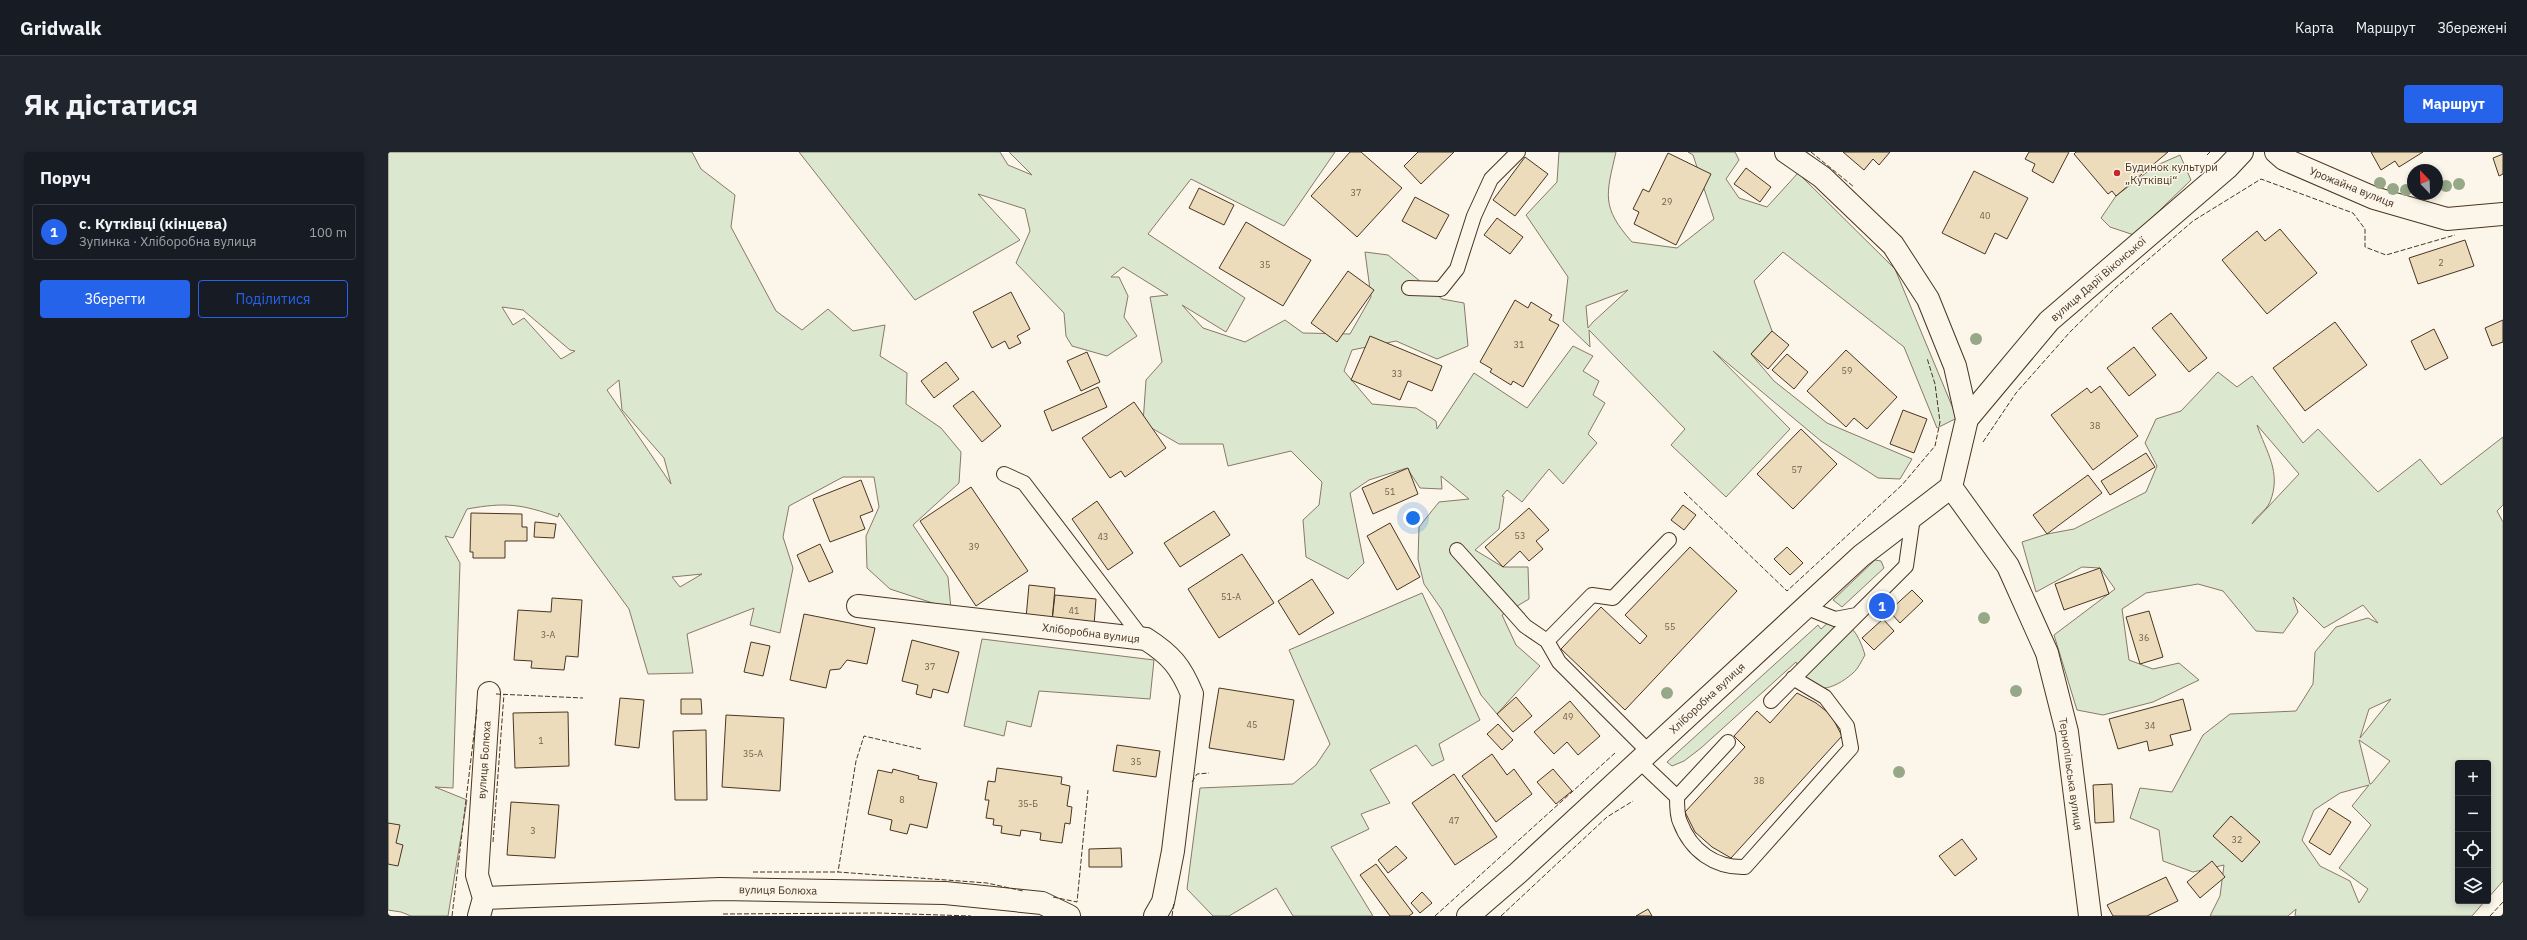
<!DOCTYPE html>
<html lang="uk">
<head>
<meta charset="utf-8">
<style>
  body { margin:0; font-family:"IBM Plex Sans",sans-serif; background:#20242c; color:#f1f3f6 }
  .controls { position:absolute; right:12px; bottom:12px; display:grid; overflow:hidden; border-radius:4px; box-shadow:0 2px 6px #0003 }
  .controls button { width:36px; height:36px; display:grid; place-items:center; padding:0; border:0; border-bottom:1px solid #363941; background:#171b24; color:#f1f3f6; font:20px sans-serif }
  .compass { position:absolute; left:2019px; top:12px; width:36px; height:36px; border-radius:50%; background:#171b24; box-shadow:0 2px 6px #0003; rotate:337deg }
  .you { position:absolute; left:1025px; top:366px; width:14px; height:14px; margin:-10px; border:3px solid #fff; border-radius:50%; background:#1a73e8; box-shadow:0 0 0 6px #1a73e833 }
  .badge { display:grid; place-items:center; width:26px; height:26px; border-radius:50%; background:#2563eb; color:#fff; font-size:13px; font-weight:700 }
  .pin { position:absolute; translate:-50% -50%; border:2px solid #fff; box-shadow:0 1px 4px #0006 }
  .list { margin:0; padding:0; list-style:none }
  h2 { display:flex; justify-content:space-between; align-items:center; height:52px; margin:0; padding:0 16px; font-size:17px }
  h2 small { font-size:13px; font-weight:400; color:#9ea1a6 }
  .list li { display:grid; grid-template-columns:26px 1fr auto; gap:12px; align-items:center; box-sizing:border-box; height:56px; margin:0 8px 8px; padding:0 8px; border:1px solid #363941; border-radius:4px }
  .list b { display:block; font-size:15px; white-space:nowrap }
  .list p { margin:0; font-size:13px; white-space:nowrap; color:#9ea1a6 }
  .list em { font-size:13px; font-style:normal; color:#9ea1a6 }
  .actions { display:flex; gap:8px; padding:12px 16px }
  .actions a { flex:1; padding:9px 0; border:1px solid #2563eb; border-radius:4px; text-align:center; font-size:14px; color:#2563eb }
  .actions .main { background:#2563eb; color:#fff }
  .icon { flex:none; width:22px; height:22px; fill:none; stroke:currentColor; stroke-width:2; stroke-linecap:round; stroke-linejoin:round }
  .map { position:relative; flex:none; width:2115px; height:764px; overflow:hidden; border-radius:4px }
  header { display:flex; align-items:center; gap:24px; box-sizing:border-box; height:56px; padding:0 20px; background:#171b24; border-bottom:1px solid #363941 }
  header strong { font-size:19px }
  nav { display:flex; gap:22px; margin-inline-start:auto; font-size:14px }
  .intro { display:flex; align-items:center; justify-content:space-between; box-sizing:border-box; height:96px; padding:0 24px }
  h1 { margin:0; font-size:28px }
  .button { padding:10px 18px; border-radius:4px; background:#2563eb; color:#fff; font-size:14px; font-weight:700 }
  main { display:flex; gap:24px; padding:0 24px }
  aside { flex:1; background:#171b24; border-radius:4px; box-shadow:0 2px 6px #0003 }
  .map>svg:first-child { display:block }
</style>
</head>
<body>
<header>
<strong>Gridwalk</strong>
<nav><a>Карта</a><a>Маршрут</a><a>Збережені</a></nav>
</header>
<div class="intro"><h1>Як дістатися</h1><a class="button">Маршрут</a></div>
<main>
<aside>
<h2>Поруч<small></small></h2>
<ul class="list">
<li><span class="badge">1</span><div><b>с. Кутківці (кінцева)</b><p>Зупинка · Хліборобна вулиця</p></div><em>100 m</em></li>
</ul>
<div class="actions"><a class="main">Зберегти</a><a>Поділитися</a></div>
</aside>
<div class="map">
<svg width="2115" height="764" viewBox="0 0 2115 764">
  <rect width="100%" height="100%" fill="#fbf6e9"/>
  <path fill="#dce7d0" stroke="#887966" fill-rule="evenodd" d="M0,0h304l9,17 34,26 -4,32 45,84 26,19 26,-21 25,22 32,-6 -5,31 27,17 -1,31 35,24 20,24 -2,31 -46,42 35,52 3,32 -61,-20 -23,-21 -1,-32 13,-29 -5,-30h-31l-54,29 -6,31 10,31 -13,65 -30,-8 4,-17 -67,26 6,39 -45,1 -19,-65 -70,-96 -1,4c-37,-13 -52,-15 -91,-8l-14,29 -8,-2 15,27 -7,225 -18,-1 32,13 -19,116h-37l-10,-4 -13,-2zM114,155l21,3 47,40 5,1 -14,8 -37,-41 -11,7zM231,228l3,30 42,48 7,26 -64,-94zM314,422l-22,13 -8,-10z
    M411,0h201l8,13 24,10 -23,-23h326l-51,74 -93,-47 -43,55 97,64 -19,34 -44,-27 21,23 42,14 40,-22 18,13 47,1 21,-37 -6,-45 23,3 54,44 22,4 4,43 -31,13 -41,-18 -44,9 -8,21 28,33 44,4 20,13 1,8 37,-56 53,35 46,-62 20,10 -10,15 16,10 -6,14 12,8 -17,31 9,9 -34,41 -14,-15 -27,33 -15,-12 -5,6 2,1 -5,32 -24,21 28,17h25l1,32 -27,16 14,30 24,21 -43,48 -16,-19 -39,-85 -18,-26 -6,-25 1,-32 20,-25 30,-3 -28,-23 1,13 -22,-1 -13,-20 -38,12 -19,13 14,70 -16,16 -42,-22 -3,-37 16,-15 3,-23 -31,-31 -63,15 -5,-22h-44l-36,-21 3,-43 16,-18 -12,-65 18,-2 -45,-28 -12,10h8l9,19 -4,21 13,19 -30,20 -35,-10 -6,-10 -2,-23 -48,-50 14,-32 -5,-22 -47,-15 42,46 -105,60z
    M1171,0h57c-10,43 -15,55 16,90l45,6 37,-29 -21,-64 -5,-3h47l4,8 -13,19 13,19 28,9 31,-34 97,96 62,149 -20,10 -33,-81 -121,-95 -29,29 18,50 -21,23 23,27 53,42 85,36 -12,20 -22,-1 -57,-37 -108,-90 77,78 -64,68 -55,-52 14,-16 -96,-99 1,17 -27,-26 5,-44 -42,-62 31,-33zM1240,138l-35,32 -5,6 -2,-22z
    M1792,3l11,25 -57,55 -24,-8 -9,-9 15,-22 39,-30z
    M1830,220l19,15 15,-11 51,67 15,-14 60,63 42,-33 21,26 62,-48v68l-6,6 6,11v359l-15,17v-135h-30v138h27l-13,15h-177l1,-7 -8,7h-78l10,-20 4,-31 -31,7 -30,-11 -4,-31 -29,-12 10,-30 32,4 31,-57 27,-21 66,-3 17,-27 2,-32 21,-25 32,-9 10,5 -15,-18 -39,23 -31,-31 5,15 -15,21 -27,-2 -33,-40 -25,-7 -52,9 -24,16 7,51 24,9 26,-6 20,17 -46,22 -50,13 -26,-5 -23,-75 61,-46 -15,-21 -18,-1 -46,25 -14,-50 25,-8 27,-5 72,-37 11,-26 -12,-23 11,-24 25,-8zM1869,273l42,49 -47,50c4,-8 14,-13 18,-22 12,-30 -4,-50 -13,-77zM2003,547l-31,39 9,-29zM1971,588l31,21 -19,23h-1zM1981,633l-17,21 19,19 -32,43 29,21 -9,14 -9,-22 -30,-15 -18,-26 12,-30 26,-17z
    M1487,408l6,1 3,7 -42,39 -9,-7z
    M1034,441l58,127 -41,24 5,16 -12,6 -16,-21 -46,25 20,33 -29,11 8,15 -38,18 42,69h-80l-17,-28 -47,28h-16l-26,-27 13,-101 93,-4 23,-19 14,-21 -41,-94z
    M1443,468c21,1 28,16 34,35 -3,5 -7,14 -12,18 -10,9 -29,21 -41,12 -8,-6 -12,-14 -16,-23l-95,86 -17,13 -12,5 -5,-4 151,-137 3,4z
    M594,487l172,21 -4,39 -111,-8 -8,36 -24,-6 -3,15 -40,-10z"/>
  <path fill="#ecdcbc" stroke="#4a3520" d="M962,0h11l41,36 -45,49 -46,-41z
    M1030,0h36l-33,32 -17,-18z
    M1455,0h47l-11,13 -6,-6 -9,11z
    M1641,0h40l-16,31 -21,-12 3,-7 -10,-5z
    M1688,0h92l-52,44 -4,-5 -4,3 -34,-40z
    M1983,0h52l-24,15 -4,-6 -14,9z
    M1280,1l43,21 -35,71 -42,-21 5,-12 -6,-3 10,-20 6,3z
    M2115,2v20l-4,2 -6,-18z
    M1137,5l23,17 -33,42 -22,-16z
    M1358,16l25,19 -11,15 -26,-18z
    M1586,19l54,27 -21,41 -12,-6 -10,21 -43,-21z
    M811,36l35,17 -10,20 -35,-17z
    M1027,45l34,18 -13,24 -34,-18z
    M1109,66l26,19 -13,17 -26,-19z
    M858,70l65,38 -28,46 -64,-38z
    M1892,77l37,44 -50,41 -45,-54 35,-29 8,10z
    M2077,88l9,26 -56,18 -9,-26z
    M960,119l26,19 -37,52 -26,-19z
    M623,140l19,37 -13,7 4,7 -12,6 -4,-8 -13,7 -19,-36z
    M1127,148l13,8 3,-6 21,13 -3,5 10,5 -36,62 -10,-6 -2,4 -21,-13 2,-3 -12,-7z
    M1783,161l36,45 -18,14 -37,-44z
    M2115,168v22l-11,4 -7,-18z
    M1947,170l32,43 -62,46 -32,-43z
    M2046,177l14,29 -23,12 -14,-29z
    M1384,179l17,14 -21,24 -17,-15z
    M982,184l72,30 -10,25 -24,-10 -8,19 -49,-20z
    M1746,195l22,28 -27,21 -22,-28z
    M1458,198l51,47 -30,32 -13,-11 -8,9 -39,-36z
    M699,200l13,30 -19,9 -14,-30z
    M1399,202l21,18 -14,17 -22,-19z
    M558,210l13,17 -25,19 -13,-17z
    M1712,234l38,50 -45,34 -42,-55 36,-27 4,5z
    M710,235l9,20 -55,24 -8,-20z
    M585,239l28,35 -19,16 -29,-36z
    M746,250l32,46 -41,29 -4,-6 -11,7 -28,-40z
    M1515,258l24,9 -13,34 -24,-9z
    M1413,277l36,35 -44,45 -36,-35z
    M1758,301l9,14 -45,28 -9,-14z
    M1020,316l10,26 -45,20 -11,-26z
    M1700,323l14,18 -55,41 -14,-19z
    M473,328l12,31 -13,5 5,13 -35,13 -17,-43z
    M583,335l57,84 -52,35 -56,-85z
    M709,349l36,52 -25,17 -36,-51z
    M1295,353l13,10 -12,15 -13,-10z
    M1141,356l20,22 -13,11 7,8 -14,12 -9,-10 -17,16 -18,-20z
    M826,359l16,24 -50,32 -16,-24z
    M83,361l51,1v13h5v14h-22v17h-32v-6h-3z
    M147,370l21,2 -2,14 -20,-1z
    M1002,371l30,54 -23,13 -30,-54z
    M432,392l13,28 -24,10 -12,-27z
    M1302,395l47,44 -112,119 -64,-61 40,-42 39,37 7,-8 -22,-21z
    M1399,395l16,16 -13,12 -16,-16z
    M854,402l32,49 -55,35 -31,-49z
    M1712,416l9,26 -45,16 -9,-26z
    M924,427l22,34 -35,22 -21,-34z
    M641,433l26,3 -3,33 -26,-3z
    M1524,438l11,11 -23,22 -11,-12z
    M667,443l41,4 -2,26 -42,-4z
    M164,446l30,2 -4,57 -12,-1 -2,14 -33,-2 1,-7 -18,-1 4,-50 33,2z
    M1761,459l14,46 -23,7 -14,-47z
    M416,462l71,14 -8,36 -20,-4 -7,9 -10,1 -4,18 -36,-8z
    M1495,467l11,12 -20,19 -12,-12z
    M524,488l47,12 -11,41 -15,-4 -2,9 -15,-4 2,-9 -16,-4z
    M363,490l19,4 -7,30 -19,-4z
    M831,536l75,12 -10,60 -75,-12z
    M1409,541l19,10 15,12 11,21 -111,122 -19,-11 -17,-15 -10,-20 60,-65 -11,-11 23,-25 13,12z
    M1128,545l16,19 -19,16 -16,-18z
    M232,546l24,2 -5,48 -24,-3z
    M293,547h20l1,15h-21z
    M1795,547l8,31 -21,5 3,10 -24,6 -2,-10 -29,8 -9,-30z
    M1182,549l30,35 -22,19 -11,-13 -13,12 -20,-22z
    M180,560l1,54 -54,2 -2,-55z
    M338,563l58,3 -4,73 -58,-4z
    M1110,572l15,16 -11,10 -15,-16z
    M318,578l1,70h-32l-2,-69z
    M729,593l43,6 -4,26 -43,-6z
    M1104,602l15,21 7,-6 18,25 -36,28 -34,-46z
    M609,616l65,9 -1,7 9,2 -3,20 5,1 -2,17 -5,-1 -3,20 -22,-3 1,-7 -20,-3 -1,6 -19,-3 1,-7 -9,-1 1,-6 -8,-1 3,-18h-4l3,-19 7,1z
    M505,617l26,7 -1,3 19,4 -10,45 -17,-4 -3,10 -17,-4 2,-10 -24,-6 10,-44 14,3z
    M1165,617l19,22 -16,13 -19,-22z
    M1066,622l43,63 -42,28 -43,-62z
    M1724,632l2,38 -19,1 -2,-38z
    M123,650l48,3 -4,53 -48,-3z
    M1941,656l22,14 -21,33 -21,-13z
    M1843,664l29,26 -18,20 -29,-26z
    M0,671l12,2 -4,18 7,2 -5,21 -10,-2z
    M1574,687l15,20 -22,17 -16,-20z
    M1008,694l11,12 -19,15 -10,-13z
    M733,696l1,19h-33v-18z
    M1824,709l13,16 -25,21 -13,-16z
    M988,712l37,49 -4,3h-19l-30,-41z
    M1778,725l12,24 -31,15h-34l-6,-11z
    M1034,740l10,11 -12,10 -9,-10z
    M1260,757l4,7h-16z"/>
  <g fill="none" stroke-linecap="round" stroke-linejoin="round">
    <defs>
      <path id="lane" d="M1021,136l32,1 16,-20 17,-53 17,-37 27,-27
        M616,322l20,9 119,156
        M1069,398l68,76 22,15
        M1417,455l30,12 21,-4
        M1383,549l135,-135 7,-49
        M1340,590l-51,55c0,8 0,19 3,25 11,29 35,46 65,45l106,-119 -4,-22 -22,-29 -32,-19
        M1261,600l-90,-90 -12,-21 45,-46 21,3 56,-58
        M1251,609l38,36"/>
      <path id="street" d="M1398,0l36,25 71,68 35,54 27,67 12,53 -16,68 57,79 39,87 20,79 23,184
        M1888,0l8,7 90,39 73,21 56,-5
        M1579,267l82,-98 178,-153 15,-16
        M470,454l288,33c25,16 35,28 46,55l-19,157 -10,51 -8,14
        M96,746l-7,-23 12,-182
        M91,764l5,-18 236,-9 225,4 97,10 27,13
        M1080,764l50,-43 343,-317 90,-69"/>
    </defs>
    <use href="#lane" stroke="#4a3520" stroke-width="16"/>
    <use href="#street" stroke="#4a3520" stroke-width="24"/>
    <use href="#lane" stroke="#fbf6e9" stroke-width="14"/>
    <use href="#street" stroke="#fbf6e9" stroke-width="22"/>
    <path stroke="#4a3520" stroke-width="1" stroke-dasharray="5 2" stroke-linecap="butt" d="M1423,0l43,35
      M1819,3l3,-3
      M1595,290l33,-49 54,-61 45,-44 78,-67 68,-42 92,34 12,16v18l21,8 69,-20
      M1296,340l103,99 115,-106 33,-39 5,-24 -5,-38 -8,-26
      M108,542l87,4
      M533,597l-57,-13 -8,25 -18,111 149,11 36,8
      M804,630l5,-8 12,-1
      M105,690l11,-148
      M365,720h85
      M665,745l24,5 11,-112
      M335,762l156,-1 92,3
      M64,764l25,-207
      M784,764l2,-14
      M1047,764l180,-163
      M1113,764l106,-99 26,-16
      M2102,764l13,-14"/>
  </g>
  <g fill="#96a887">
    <circle cx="1992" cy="31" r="6"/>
    <circle cx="2071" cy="32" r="6"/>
    <circle cx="2058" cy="34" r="6"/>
    <circle cx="2005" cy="37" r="6"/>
    <circle cx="2018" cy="38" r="6"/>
    <circle cx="1588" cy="187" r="6"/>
    <circle cx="1596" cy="466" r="6"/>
    <circle cx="1628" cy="539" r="6"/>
    <circle cx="1279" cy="541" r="6"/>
    <circle cx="1511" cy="620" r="6"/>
  </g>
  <circle fill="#c62828" stroke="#fbf6e9" stroke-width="1.5" cx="1729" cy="21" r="4"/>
  <g text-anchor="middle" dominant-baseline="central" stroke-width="3" stroke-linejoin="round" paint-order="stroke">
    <g font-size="9" fill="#725f47">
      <text x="968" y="40">37</text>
      <text x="1279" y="49">29</text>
      <text x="1597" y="63">40</text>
      <text x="2053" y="110">2</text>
      <text x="877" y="112">35</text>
      <text x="1131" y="192">31</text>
      <text x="1459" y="218">59</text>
      <text x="1009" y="221">33</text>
      <text x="1707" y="273">38</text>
      <text x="1409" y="317">57</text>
      <text x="1002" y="339">51</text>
      <text x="1132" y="383">53</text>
      <text x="715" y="384">43</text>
      <text x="586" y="394">39</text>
      <text x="843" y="444">51-А</text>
      <text x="686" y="458">41</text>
      <text x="1282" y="474">55</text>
      <text x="160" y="482">3-А</text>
      <text x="1756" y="485">36</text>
      <text x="542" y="514">37</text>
      <text x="1180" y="564">49</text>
      <text x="864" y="572">45</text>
      <text x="1762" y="573">34</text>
      <text x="153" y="588">1</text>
      <text x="365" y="601">35-А</text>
      <text x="748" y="609">35</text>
      <text x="1371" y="628">38</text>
      <text x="514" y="647">8</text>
      <text x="640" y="651">35-Б</text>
      <text x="1066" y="668">47</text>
      <text x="145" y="678">3</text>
      <text x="1849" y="687">32</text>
    </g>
    <g font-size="11" fill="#4a3520" stroke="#fbf6e9" text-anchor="start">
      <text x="1737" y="15">Будинок культури<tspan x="1737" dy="13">„Кутківці“</tspan></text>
    </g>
    <g font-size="11" fill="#4a3520" stroke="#fbf6e9">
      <text transform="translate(1964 35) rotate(22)">Урожайна вулиця</text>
      <text transform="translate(1710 127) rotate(-41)">вулиця Дарії Віконської</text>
      <text transform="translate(703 481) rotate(7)">Хліборобна вулиця</text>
      <text transform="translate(1319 546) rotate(-43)">Хліборобна вулиця</text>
      <text transform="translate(96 608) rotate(-86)">вулиця Болюха</text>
      <text transform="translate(1683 622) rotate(82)">Тернопільська вулиця</text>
      <text transform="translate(390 738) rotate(1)">вулиця Болюха</text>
    </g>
  </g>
</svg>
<div class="controls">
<button>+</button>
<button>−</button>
<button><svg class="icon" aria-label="locate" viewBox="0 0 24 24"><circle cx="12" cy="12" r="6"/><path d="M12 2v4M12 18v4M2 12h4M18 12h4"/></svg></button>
<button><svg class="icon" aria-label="layers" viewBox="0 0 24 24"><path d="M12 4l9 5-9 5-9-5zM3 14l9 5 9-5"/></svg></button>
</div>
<svg class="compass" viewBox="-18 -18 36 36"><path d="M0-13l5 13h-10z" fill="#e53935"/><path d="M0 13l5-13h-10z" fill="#9ea1a6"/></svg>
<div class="you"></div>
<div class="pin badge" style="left:1494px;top:454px">1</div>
</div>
</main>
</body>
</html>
